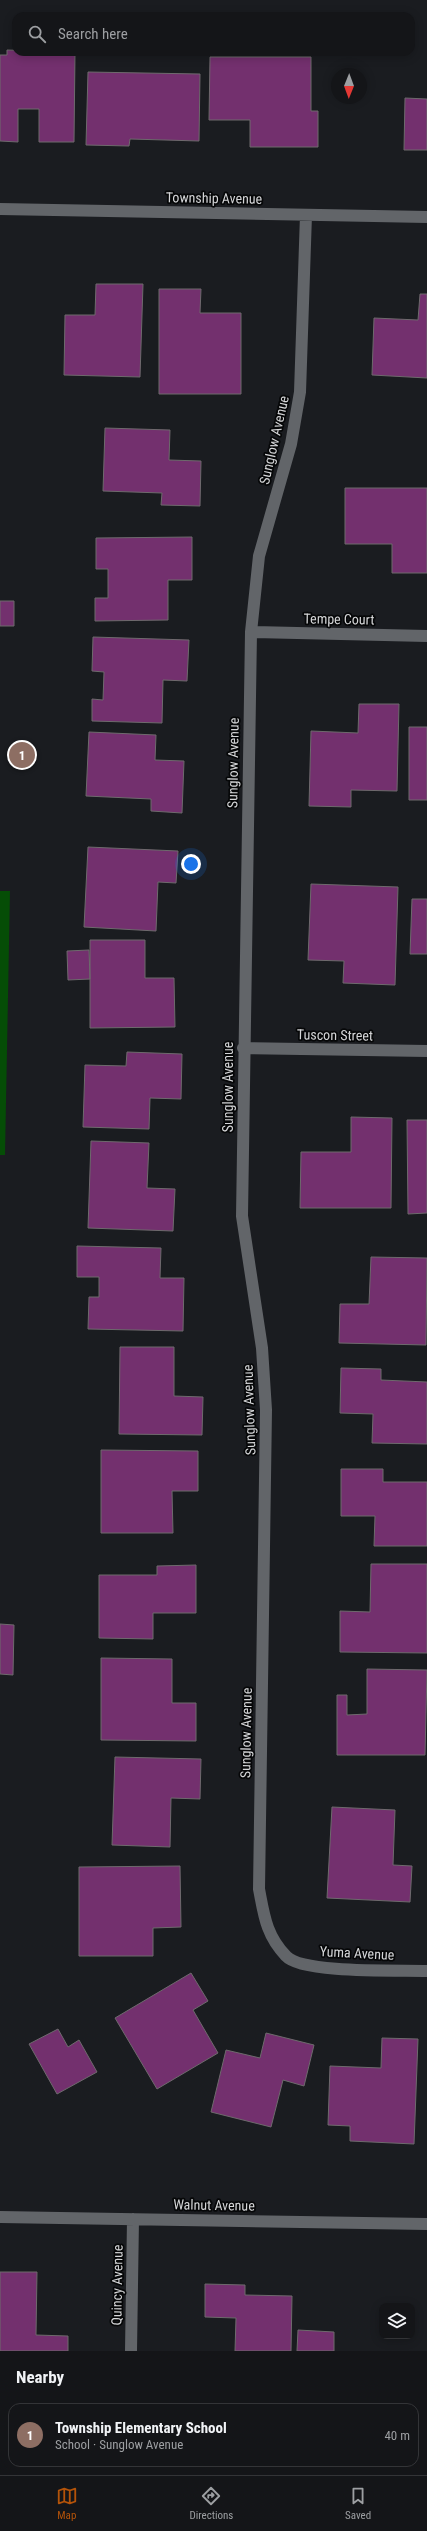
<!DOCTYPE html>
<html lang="en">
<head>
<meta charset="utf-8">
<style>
  body { margin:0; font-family:"Roboto Condensed",sans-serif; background:#212225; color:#f1f3f6 }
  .controls { position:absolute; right:12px; bottom:12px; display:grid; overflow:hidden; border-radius:8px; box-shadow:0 2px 10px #0003 }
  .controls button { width:36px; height:36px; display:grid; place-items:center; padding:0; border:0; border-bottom:1px solid #333437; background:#141518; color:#f1f3f6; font:20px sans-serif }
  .compass { position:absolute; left:331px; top:68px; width:36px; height:36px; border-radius:50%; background:#141518; box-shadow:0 2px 10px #0003; rotate:181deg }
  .you { position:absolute; left:191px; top:864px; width:14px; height:14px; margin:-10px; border:3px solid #fff; border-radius:50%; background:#1a73e8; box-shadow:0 0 0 6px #1a73e833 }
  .badge { display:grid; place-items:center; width:26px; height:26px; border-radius:50%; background:#b45309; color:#fff; font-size:13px; font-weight:700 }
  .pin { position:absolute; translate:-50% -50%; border:2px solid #fff; box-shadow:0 1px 4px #0006 }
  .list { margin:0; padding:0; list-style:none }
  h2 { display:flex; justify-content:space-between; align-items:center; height:52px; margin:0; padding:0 16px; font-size:17px }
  h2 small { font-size:13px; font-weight:400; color:#9d9fa2 }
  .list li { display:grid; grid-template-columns:26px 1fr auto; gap:12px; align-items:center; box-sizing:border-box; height:64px; margin:0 8px 8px; padding:0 8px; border:1px solid #333437; border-radius:12px }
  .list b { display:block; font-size:15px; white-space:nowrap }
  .list p { margin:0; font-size:13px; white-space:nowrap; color:#9d9fa2 }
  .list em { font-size:13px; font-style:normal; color:#9d9fa2 }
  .icon { flex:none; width:22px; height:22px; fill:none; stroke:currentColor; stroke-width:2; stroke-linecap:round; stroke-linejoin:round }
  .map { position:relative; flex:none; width:427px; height:2351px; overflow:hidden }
  .search { position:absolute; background:#141518; box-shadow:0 2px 10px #0003; left:12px; right:12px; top:12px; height:44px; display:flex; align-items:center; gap:10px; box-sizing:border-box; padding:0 14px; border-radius:12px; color:#9d9fa2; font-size:15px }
  .sheet { height:124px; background:#141518 }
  nav { display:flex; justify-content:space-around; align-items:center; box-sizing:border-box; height:56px; border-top:1px solid #333437; background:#141518; font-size:11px; color:#9d9fa2 }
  nav a { display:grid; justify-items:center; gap:2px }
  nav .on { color:#b45309 }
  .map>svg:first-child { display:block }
</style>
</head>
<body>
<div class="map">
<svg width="427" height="2351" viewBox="0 0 427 2351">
  <rect width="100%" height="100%" fill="#1a1c20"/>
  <path fill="#054d06" d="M0,891h10l-5,264h-5z"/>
  <path fill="#73306e" stroke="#6e6a6d" d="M7,50l68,2 -1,90h-35v-33h-21v33l-18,-1v-86h7z
    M210,57h101v54h7v36h-68v-27h-41z
    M88,72l112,2 -1,67 -69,-2 -1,7 -43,-1z
    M405,98l22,1v51h-23z
    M96,284h47l-3,93 -76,-2 1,-60h30z
    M159,289h42l-1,24h41v81h-82z
    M420,294h7v84l-55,-3 2,-57 44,2z
    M105,428l65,2 -1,30 32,1 -1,45 -39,-1 1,-12 -59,-2z
    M345,488h82v85h-35v-29h-47z
    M192,537v43h-24v40l-73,1v-23h13v-29h-12v-31z
    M0,601h14v25h-14z
    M93,637l96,3 -2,41 -24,-1 -1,43 -70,-2v-22l11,1 1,-28 -12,-1z
    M359,704h40l-2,87 -46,-1v17l-42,-1 2,-75 47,2z
    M409,727h18v73h-18z
    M89,732l67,3 -1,25 29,1 -2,52 -31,-2v-12l-65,-3z
    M88,847l90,4 -2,32 -18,-1 -2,49 -72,-4z
    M311,884l87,3 -3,98 -52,-2 1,-22 -36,-1z
    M412,899h15v55h-17z
    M90,940h55v38h29l1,49 -85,1z
    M89,950l1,29 -22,1 -1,-29z
    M127,1052l55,2 -1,45 -31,-1 -1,31 -66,-2 2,-62 41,1z
    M351,1117l41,1 -1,90h-91l1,-56h50z
    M407,1120h20v93l-19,1z
    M91,1141l58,2 -2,45 28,1 -2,42 -85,-3z
    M77,1246l84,2 -1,30h24l-1,53 -95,-2 1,-32h10v-20h-22z
    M371,1257l56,1 -1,87 -87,-2 1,-39h29z
    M120,1347h54v49l29,1 -1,38 -83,-1z
    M341,1368l40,1v11l46,2v62l-55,-1 1,-29 -33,-1z
    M101,1450l97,1v40h-26l1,42h-72z
    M341,1469h42v13h44v64h-53l1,-30h-34z
    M371,1564h56v89l-87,-1v-41l30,1z
    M196,1565v48h-43v26l-54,-1v-63h58v-9z
    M0,1624l14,1 -1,50 -13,-1z
    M101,1658l71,1v44h24v38l-95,-1z
    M367,1669l60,1 -2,85h-88v-60h10v20l20,-1z
    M115,1757l86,2 -1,40 -29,-1 -1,49 -58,-2z
    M332,1807l63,3 -2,55 19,1 -2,36 -83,-4z
    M180,1866l1,61 -28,1v28h-74v-89z
    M191,1973l17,28 -15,9 25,43 -61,36 -42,-71z
    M58,2029l10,18 11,-7 18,32 -40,22 -28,-50z
    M266,2033l48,12 -10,41 -21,-6 -12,47 -60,-15 15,-62 34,8z
    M382,2038l36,1 -4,105 -64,-3v-15l-22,-1 2,-59 51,2z
    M0,2272h37l-1,63 32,1v15h-68z
    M205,2284l40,1v10l47,1 -1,55h-56l1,-33 -31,-1z
    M298,2330l36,2v19h-37z"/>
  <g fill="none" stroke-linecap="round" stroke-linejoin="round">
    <path stroke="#626569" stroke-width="12" d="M0,209l427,8
      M306,215l-6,177 -9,52 -32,112 -8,76 -9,584 20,132 4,62 -7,479c5,26 7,46 27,67 16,18 114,14 141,15
      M251,632l176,4
      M243,1048l184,3
      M0,2217l427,7
      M131,2351l2,-132"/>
  </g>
  <g text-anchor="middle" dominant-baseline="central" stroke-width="3.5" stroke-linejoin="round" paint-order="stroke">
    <g font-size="14" fill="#d5d6d8" stroke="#060708">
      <text transform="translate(214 198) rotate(1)">Township Avenue</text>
      <text transform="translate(274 440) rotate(-77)">Sunglow Avenue</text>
      <text transform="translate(339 619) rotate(1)">Tempe Court</text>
      <text transform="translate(233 763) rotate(-89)">Sunglow Avenue</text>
      <text transform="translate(335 1035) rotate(1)">Tuscon Street</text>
      <text transform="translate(228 1087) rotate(-90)">Sunglow Avenue</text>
      <text transform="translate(249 1410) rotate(-92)">Sunglow Avenue</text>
      <text transform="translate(246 1733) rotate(-89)">Sunglow Avenue</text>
      <text transform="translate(357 1953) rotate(3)">Yuma Avenue</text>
      <text transform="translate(214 2205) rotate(1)">Walnut Avenue</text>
      <text transform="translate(117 2285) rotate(-89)">Quincy Avenue</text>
    </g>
  </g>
</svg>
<div class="controls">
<button><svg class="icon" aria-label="layers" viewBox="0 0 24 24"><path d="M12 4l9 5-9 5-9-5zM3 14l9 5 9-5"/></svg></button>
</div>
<svg class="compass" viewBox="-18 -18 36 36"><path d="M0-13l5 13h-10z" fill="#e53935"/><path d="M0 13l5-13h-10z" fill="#9d9fa2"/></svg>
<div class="you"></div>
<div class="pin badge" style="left:22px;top:755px;background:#8d6e63">1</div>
<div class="search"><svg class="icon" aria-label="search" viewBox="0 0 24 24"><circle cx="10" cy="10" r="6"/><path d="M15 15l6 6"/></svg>Search here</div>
</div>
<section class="sheet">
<h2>Nearby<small></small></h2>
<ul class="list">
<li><span class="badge" style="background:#8d6e63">1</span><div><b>Township Elementary School</b><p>School · Sunglow Avenue</p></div><em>40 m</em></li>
</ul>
</section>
<nav>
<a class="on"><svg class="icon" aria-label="map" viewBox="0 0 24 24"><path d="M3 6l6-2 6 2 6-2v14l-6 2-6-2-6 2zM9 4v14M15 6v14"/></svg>Map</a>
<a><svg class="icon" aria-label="directions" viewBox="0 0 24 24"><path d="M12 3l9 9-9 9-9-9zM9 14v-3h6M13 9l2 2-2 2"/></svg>Directions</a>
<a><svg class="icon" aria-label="saved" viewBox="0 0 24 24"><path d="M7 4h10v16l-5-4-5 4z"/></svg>Saved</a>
</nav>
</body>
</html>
